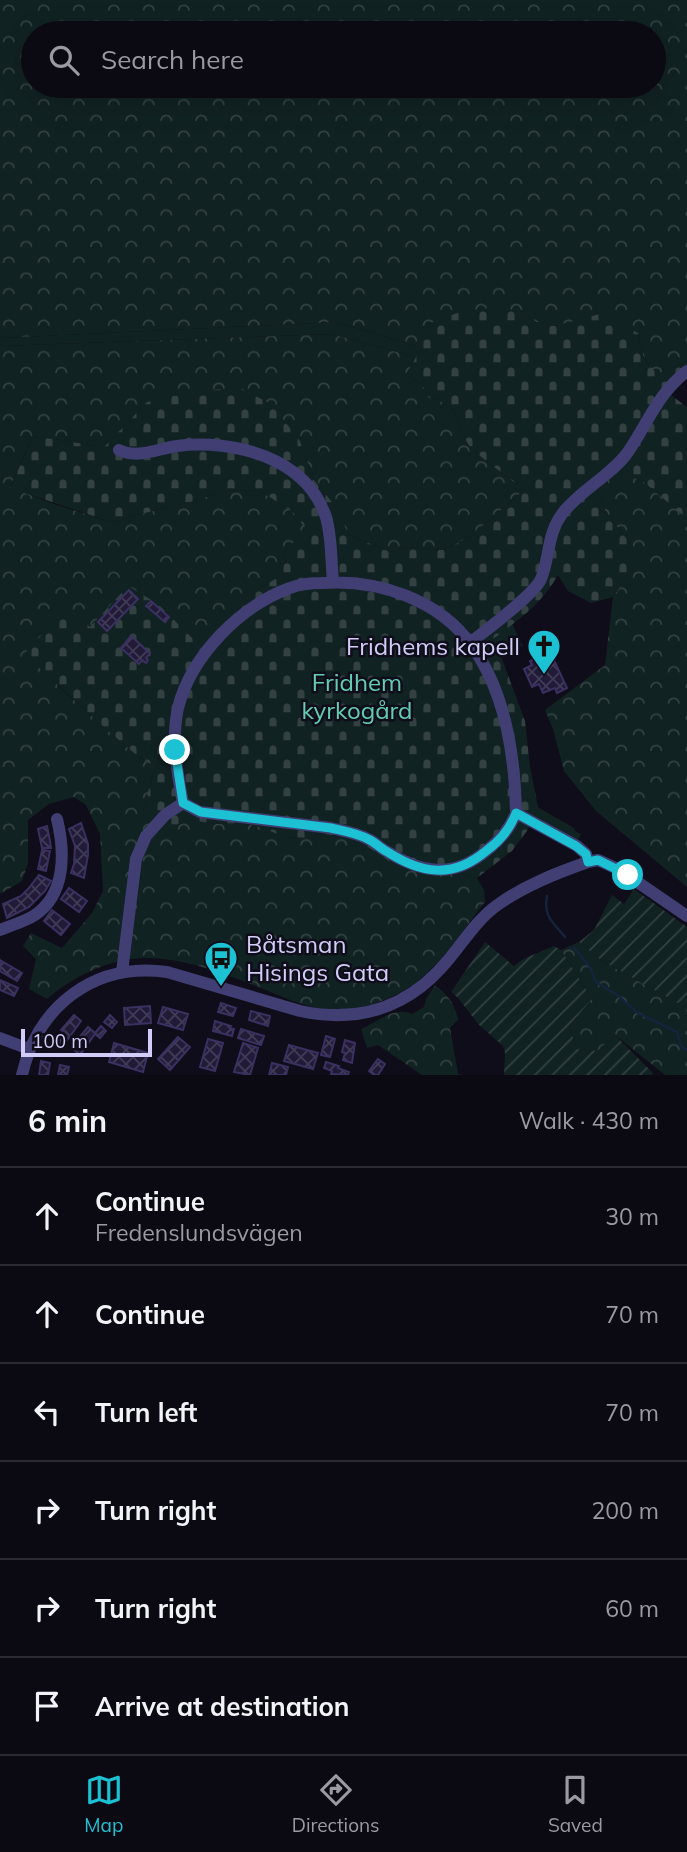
<!DOCTYPE html>
<html lang="en">
<head>
<meta charset="utf-8">
<style>
  body { margin:0; font-family:Mulish,sans-serif; background:#14131c; color:#f1f3f6 }
  .scale { position:absolute; left:21px; bottom:18px; width:131px; box-sizing:border-box; padding-left:7px; border:4px solid #d1ccf8; border-top:0; font-size:19px; line-height:24px; white-space:nowrap; color:#d1ccf8; -webkit-text-stroke:5px #0f0d19; paint-order:stroke }
  .stop { position:absolute; width:21px; height:21px; margin:-16px; border:5px solid #1cc2d4; border-radius:50%; background:#fff }
  .stop.end { background:#1cc2d4; border-color:#fff; box-shadow:0 2px 7px #0008 }
  .list { margin:0; padding:0; list-style:none }
  h2 { display:flex; justify-content:space-between; align-items:center; height:91px; margin:0; padding:0 28px; font-size:30px }
  h2 small { font-size:23px; font-weight:400; color:#9a9aa0 }
  .list li { display:grid; grid-template-columns:46px 1fr auto; gap:21px; align-items:center; box-sizing:border-box; height:98px; padding:0 28px; border-top:2px solid #2b2b33 }
  .list b { display:block; font-size:26px; white-space:nowrap }
  .list p { margin:0; font-size:23px; white-space:nowrap; color:#9a9aa0 }
  .list em { font-size:23px; font-style:normal; color:#9a9aa0 }
  .icon { flex:none; width:38px; height:38px; fill:none; stroke:currentColor; stroke-width:2; stroke-linecap:round; stroke-linejoin:round }
  .map { position:relative; flex:none; width:687px; height:1075px; overflow:hidden }
  .search { position:absolute; background:#0b0a13; box-shadow:0 7px 28px #0002; left:21px; right:21px; top:21px; height:77px; display:flex; align-items:center; gap:18px; box-sizing:border-box; padding:0 24px; border-radius:38px; color:#9a9aa0; font-size:26px }
  .sheet { height:679px; background:#0b0a13 }
  nav { display:flex; justify-content:space-around; align-items:center; box-sizing:border-box; height:98px; border-top:2px solid #2b2b33; background:#0b0a13; font-size:19px; color:#9a9aa0 }
  nav a { display:grid; justify-items:center; gap:4px }
  nav .on { color:#1cc2d4 }
  .map>svg:first-child { display:block }
</style>
</head>
<body>
<div class="map">
<svg width="687" height="1075" viewBox="0 0 687 1075">
  <defs>
    <pattern id="forest-crowns" width="20" height="18" patternUnits="userSpaceOnUse" patternTransform="scale(1.75)"><rect width="20" height="18" fill="#122"/><path d="M2 6a3 3 0 1 1 6 0M12 15a3 3 0 1 1 6 0" fill="none" stroke="#334143"/></pattern>
    <pattern id="cemetery-stones" width="16" height="16" patternUnits="userSpaceOnUse" patternTransform="scale(1.75)"><rect width="16" height="16" fill="#122"/><path d="M2 7V4a2 2 0 0 1 4 0v3zM10 15v-3a2 2 0 0 1 4 0v3z" fill="#334143"/></pattern>
    <pattern id="garden-furrows" width="10" height="10" patternUnits="userSpaceOnUse" patternTransform="scale(1.75)"><rect width="10" height="10" fill="#122"/><path d="M-1 1l2-2M0 10L10 0M9 11l2-2" fill="none" stroke="#334143"/></pattern>
    <pattern id="building-cross-hatch" width="8" height="8" patternUnits="userSpaceOnUse" patternTransform="scale(1.75)"><rect width="8" height="8" fill="#211b38"/><path d="M0 0l8 8M0 8l8-8" fill="none" stroke="#403b56"/></pattern>
  </defs>
  <rect width="100%" height="100%" fill="#0f0d19"/>
  <path fill="#122" d="M336,322l84,25 -4,10 -85,-23 -331,12v-8z
    M508,615l15,31 -28,13 -16,-18z
    M534,805l40,23 1,3 6,3 -3,7 -50,-28z"/>
  <path fill="url(#forest-crowns)" fill-rule="evenodd" d="M0,0h687v361l-30,14 -13,-16 -6,-26 -38,-18 -45,11 -19,-4 -12,-10 -96,12 -8,23 -84,-25 -336,16zM33,33h621v53h-621z
    M331,334l85,23 -10,19 16,8 7,14 10,2 15,10 9,25 8,14 53,41 -54,47 -27,13 -35,-3 -18,5 -41,-17 -17,-33 -19,-23 -13,-38 -153,-39 -43,45 -71,-11 -23,51 41,16 63,20 15,-6 65,-16 29,-10 36,-1 35,23 15,19 -23,16 -4,27 -34,20 -54,46 -36,-37 -101,81 77,68 21,14 -7,25 -3,18 33,14 12,-4 26,4 24,-1 21,4 23,10 28,1 6,-5 32,5 85,37 21,-2 21,5 7,12 1,12c-23,29 -49,71 -82,89 -20,11 -43,19 -66,19 -25,0 -48,-10 -71,-20 -38,-15 -82,-33 -123,-32 -34,1 -71,19 -96,41l-18,-10 7,-30 -13,-13 8,-13 31,15 30,-35 11,-22 -3,-57 -14,-29 -12,-8 -25,7 -21,16v43l-6,18 -22,13v-548z
    M618,471l26,11 43,37v368l-91,-76 -32,-40 -11,-42 -8,-19 60,-45 8,-68 16,-24v-31l-23,-29 -9,-23z
    M579,942l22,18 82,46 4,7v62h-22l-50,-40 -17,16 -21,-2 -8,-23 23,-27 -31,-49z
    M435,985c13,10 20,19 23,35l-8,8 8,46 5,1h-41l-44,-30 -11,3 -6,-19c17,-7 32,-23 51,-15l12,-7 2,-8z"/>
  <path fill="url(#cemetery-stones)" d="M498,307l26,5 12,10 19,4 45,-12 38,19 6,26 13,15 30,-13v17l-16,17 16,12v112l-43,-37 -26,-11 -21,19 9,23 23,29v31l-16,24 -22,6 -23,-12 -10,-16c-18,32 -42,46 -70,68l14,16 23,62 5,45 8,41 -11,24 -15,20 -35,27 -21,-5 -7,2 -25,-1 -38,-15 -18,-12 -18,-9 -32,-5 -6,5 -28,-1 -23,-10 -21,-4 -24,1 -26,-4 -19,9 -8,-4 -18,-15 3,-18 7,-25 -21,-14 -29,-25 -81,-74 43,-46 23,19 38,-41 30,18 36,36 54,-45 34,-20 4,-27 22,-16 -14,-19 -35,-23 -36,1 -29,10 -65,16 -15,6 -104,-35 23,-52 71,11 43,-45 49,-11 44,-3 31,16 29,37 13,38 19,23 17,33 41,17 18,-5 35,3 27,-13 54,-47 -53,-41 -8,-14 -9,-25 -15,-10 -10,-2 -7,-14 -16,-8 10,-19 11,-33 36,-13z"/>
  <path fill="url(#garden-furrows)" d="M634,889l53,38v86l-4,-7 -82,-46 -22,-18 15,-12 18,-35 12,9z
    M485,942l29,24 9,-7 31,-13 7,4 31,49 -23,27 8,23 21,2 17,-16 37,37 1,3h-149l1,-22 -2,-7 -24,-21 -21,-27 -7,-6z"/>
  <g fill="none" stroke-linecap="round" stroke-linejoin="round">
    <path stroke="#13243d" stroke-width="2.5" d="M547,896c-4,21 6,26 18,41
      M574,948l16,19 6,15 21,13 21,18 39,19 4,14 6,4"/>
  </g>
  <path fill="url(#building-cross-hatch)" stroke="#3a3061" stroke-width="2" d="M129,590l9,9 -31,32 -9,-9z
    M151,601l18,16 -4,5 -19,-16z
    M131,636l19,17 -4,5 2,2 -2,3 -4,-3 -3,4 -18,-16z
    M552,656l15,32 -10,5 -2,-5 -12,5 -4,-9 -7,3 -8,-18 8,-4 -2,-4 7,-3 2,4z
    M81,823l7,21v11l-4,23 -13,-5 3,-9 1,-18 -6,-17z
    M47,826l3,15 1,7h-9l-4,-19z
    M42,850l8,1 -4,20 -8,-2z
    M39,875l12,6 -6,10 -16,16 -22,11 -4,-14 18,-8 7,-7z
    M69,888l18,13 -8,11 -18,-13z
    M52,910l18,14 -9,11 -17,-14z
    M0,960l22,13 -5,8 -17,-10z
    M0,980l18,8 -4,8 -14,-6z
    M221,1003l15,5 -3,8 -15,-4z
    M150,1006l1,17 -26,2 -1,-17z
    M163,1007l25,7 -5,16 -25,-7z
    M251,1011l19,5 -2,10 -19,-6z
    M74,1015l7,6 -18,25 -7,-6 7,-9 -2,-1z
    M110,1015l7,7 -5,6 -8,-6z
    M215,1021l16,5 -1,2 4,1 -2,7 -19,-5z
    M101,1026l5,5 -6,7 -5,-4 -15,21 -7,-6 7,-8 -2,-2 10,-12 7,6z
    M241,1029l23,7 -3,9 -23,-7z
    M326,1036l9,3 -5,18 -9,-2z
    M178,1037l12,10 -20,23 -12,-11z
    M208,1039l15,4 -8,28 -15,-4z
    M345,1040l10,3 -3,20 -9,-3 2,-7 -3,-1z
    M114,1043l34,10 -5,19 -34,-10z
    M243,1043l15,5 -8,27 -16,-3z
    M289,1045l29,8 -5,16 -29,-8z
    M378,1059l7,5 -7,11h-4l-5,-4z
    M41,1061l9,2 -2,12h-9z
    M326,1062l13,4 -1,2 11,4 -1,3 -17,-1 1,-3 -8,-3z
    M272,1063l16,4 -2,8h-17z
    M60,1065l9,2 -2,8h-9z"/>
  <g fill="none" stroke-linecap="round" stroke-linejoin="round">
    <path stroke="#403e73" stroke-width="12" d="M119,450c18,9 38,-1 58,-4 56,-7 129,11 149,71 6,21 5,44 7,65
      M470,643c16,-13 64,-48 71,-64 9,-22 6,-45 21,-65 17,-23 50,-39 66,-62 20,-29 30,-59 59,-81
      M516,813c-6,16 -17,28 -30,38 -33,28 -65,22 -100,0 -6,-3 -11,-9 -18,-12 -11,-6 -24,-8 -37,-11l-131,-16 -17,-9c-6,-31 -12,-63 -5,-95 13,-52 62,-102 112,-120 10,-4 21,-5 32,-5 55,-4 117,16 150,63 34,47 43,111 44,167l61,33 9,8 2,8
      M0,930c12,-5 24,-8 35,-15 31,-21 30,-63 22,-96
      M122,972l14,-113 10,-23 19,-21 18,-12
      M0,1038l29,11
      M22,1075c16,-70 73,-113 145,-103l133,39c61,13 110,-4 149,-52 15,-18 28,-39 47,-53 27,-20 60,-33 92,-44l10,-2 22,10 67,46"/>
  </g>
  <g fill="none" stroke-linecap="round" stroke-linejoin="round">
    <path stroke="#1cc2d4" stroke-width="9" d="M175,750l8,53 18,9 130,16c13,3 26,5 37,11 7,3 12,9 18,12 35,23 67,28 100,0 14,-10 24,-22 30,-38l60,33 10,8 2,8 10,-2 30,15"/>
  </g>
  <defs>
    <symbol id="church-pin" viewBox="-11 -11 22 30"><path d="M0 17L-7.5 6A9.5 9.5 0 1 1 7.5 6Z" fill="#1cc2d4" stroke="#0f0d19"/><path d="M-1.2-6h2.4v3.5h3.3v2.4h-3.3V6h-2.4V-.1h-3.3v-2.4h3.3Z" fill="#111"/></symbol>
    <symbol id="bus-pin" viewBox="-11 -11 22 30"><path d="M0 17L-7.5 6A9.5 9.5 0 1 1 7.5 6Z" fill="#1cc2d4" stroke="#0f0d19"/><path d="M-5-6H5V4H4V6H2V4H-2V6H-4V4H-5ZM-3.5-4V0h7V-4ZM-3.5 1.2v1.5H-2V1.2ZM2 1.2v1.5H3.5V1.2Z" fill="#111"/></symbol>
  </defs>
  <g fill-rule="evenodd">
    <use href="#church-pin" x="525" y="627" width="38" height="52"/>
    <use href="#bus-pin" x="202" y="939" width="38" height="52"/>
  </g>
  <g text-anchor="middle" dominant-baseline="central" stroke-width="5" stroke-linejoin="round" paint-order="stroke">
    <g font-size="24" fill="#d1ccf8" stroke="#0f0d19" text-anchor="end">
      <text x="520" y="646">Fridhems kapell</text>
      <text x="246" y="944" text-anchor="start">Båtsman<tspan x="246" dy="28">Hisings Gata</tspan></text>
    </g>
    <g font-size="24" fill="#63cdb3" stroke="#0f0d19">
      <text x="357" y="682">Fridhem<tspan x="357" dy="28">kyrkogård</tspan></text>
    </g>
  </g>
</svg>
<div class="scale">100 m</div>
<div class="stop" style="left:628px;top:875px"></div>
<div class="stop end" style="left:175px;top:750px"></div>
<div class="search"><svg class="icon" aria-label="search" viewBox="0 0 24 24"><circle cx="10" cy="10" r="6"/><path d="M15 15l6 6"/></svg>Search here</div>
</div>
<section class="sheet">
<h2>6 min<small>Walk · 430 m</small></h2>
<ul class="list">
<li><svg class="icon" aria-label="ahead" viewBox="0 0 24 24"><path d="M12 20V5M6 11l6-6 6 6"/></svg><div><b>Continue</b><p>Fredenslundsvägen</p></div><em>30 m</em></li>
<li><svg class="icon" aria-label="ahead" viewBox="0 0 24 24"><path d="M12 20V5M6 11l6-6 6 6"/></svg><div><b>Continue</b></div><em>70 m</em></li>
<li><svg class="icon" aria-label="left" viewBox="0 0 24 24"><path d="M17 20v-9H6M10 6l-5 5 5 5"/></svg><div><b>Turn left</b></div><em>70 m</em></li>
<li><svg class="icon" aria-label="right" viewBox="0 0 24 24"><path d="M7 20v-9h11M14 6l5 5-5 5"/></svg><div><b>Turn right</b></div><em>200 m</em></li>
<li><svg class="icon" aria-label="right" viewBox="0 0 24 24"><path d="M7 20v-9h11M14 6l5 5-5 5"/></svg><div><b>Turn right</b></div><em>60 m</em></li>
<li><svg class="icon" aria-label="arrive" viewBox="0 0 24 24"><path d="M6 21V4h12l-3 4 3 4H6"/></svg><div><b>Arrive at destination</b></div></li>
</ul>
</section>
<nav>
<a class="on"><svg class="icon" aria-label="map" viewBox="0 0 24 24"><path d="M3 6l6-2 6 2 6-2v14l-6 2-6-2-6 2zM9 4v14M15 6v14"/></svg>Map</a>
<a><svg class="icon" aria-label="directions" viewBox="0 0 24 24"><path d="M12 3l9 9-9 9-9-9zM9 14v-3h6M13 9l2 2-2 2"/></svg>Directions</a>
<a><svg class="icon" aria-label="saved" viewBox="0 0 24 24"><path d="M7 4h10v16l-5-4-5 4z"/></svg>Saved</a>
</nav>
</body>
</html>
